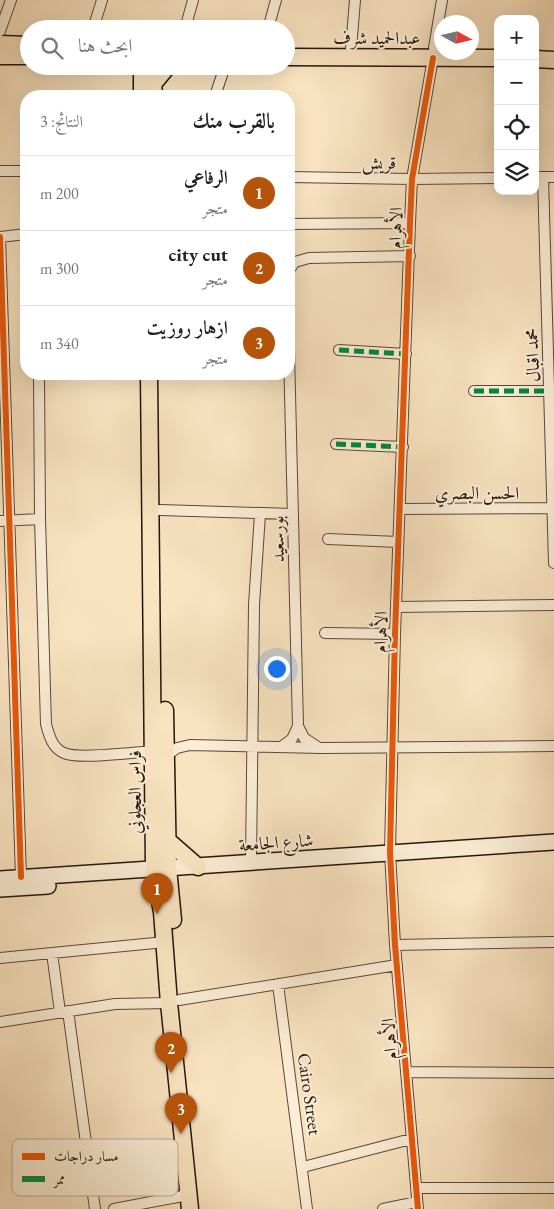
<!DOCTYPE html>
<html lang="ar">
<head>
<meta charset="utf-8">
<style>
  body { margin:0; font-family:"EB Garamond",Amiri,serif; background:#f6f6f6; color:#222; direction:rtl }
  .controls { position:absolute; right:15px; top:15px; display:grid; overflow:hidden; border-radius:10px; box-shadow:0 5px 20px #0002 }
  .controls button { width:45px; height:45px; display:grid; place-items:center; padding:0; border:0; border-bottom:1px solid #e0e0e0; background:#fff; color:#222; font:25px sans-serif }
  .compass { position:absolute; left:434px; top:15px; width:45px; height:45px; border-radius:50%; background:#fff; box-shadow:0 5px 20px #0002; rotate:98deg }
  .you { position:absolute; left:276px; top:668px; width:18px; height:18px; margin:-12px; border:4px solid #fff; border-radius:50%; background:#1a73e8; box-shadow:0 0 0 8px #1a73e833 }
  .badge { display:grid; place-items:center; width:32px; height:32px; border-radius:50%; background:#b45309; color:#fff; font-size:16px; font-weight:700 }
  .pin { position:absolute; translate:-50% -41px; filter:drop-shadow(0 1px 2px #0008) }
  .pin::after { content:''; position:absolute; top:26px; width:18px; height:15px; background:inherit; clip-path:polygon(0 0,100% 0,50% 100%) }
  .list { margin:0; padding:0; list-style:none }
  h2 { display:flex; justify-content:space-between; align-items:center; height:65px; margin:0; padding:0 20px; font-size:21px }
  h2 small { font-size:16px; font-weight:400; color:#767676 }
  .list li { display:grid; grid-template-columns:32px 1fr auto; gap:15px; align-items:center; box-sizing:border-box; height:75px; padding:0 20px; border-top:1px solid #e0e0e0 }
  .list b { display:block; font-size:19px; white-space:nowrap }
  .list p { margin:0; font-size:16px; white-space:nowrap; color:#767676 }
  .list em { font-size:16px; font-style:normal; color:#767676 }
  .icon { flex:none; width:28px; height:28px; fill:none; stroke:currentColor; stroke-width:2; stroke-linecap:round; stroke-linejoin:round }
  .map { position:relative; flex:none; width:554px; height:1209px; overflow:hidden; direction:ltr }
  .search { position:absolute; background:#fff; box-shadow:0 5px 20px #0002; left:20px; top:20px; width:275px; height:55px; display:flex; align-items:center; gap:12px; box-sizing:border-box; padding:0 18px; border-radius:28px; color:#767676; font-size:19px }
  .panel { position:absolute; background:#fff; box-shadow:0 5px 20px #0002; left:20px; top:90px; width:275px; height:290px; border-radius:20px; direction:rtl }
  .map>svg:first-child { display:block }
</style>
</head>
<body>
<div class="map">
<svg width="554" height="1209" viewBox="0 0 554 1209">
  <rect width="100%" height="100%" fill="#f9e3c0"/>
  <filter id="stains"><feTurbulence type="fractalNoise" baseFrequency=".004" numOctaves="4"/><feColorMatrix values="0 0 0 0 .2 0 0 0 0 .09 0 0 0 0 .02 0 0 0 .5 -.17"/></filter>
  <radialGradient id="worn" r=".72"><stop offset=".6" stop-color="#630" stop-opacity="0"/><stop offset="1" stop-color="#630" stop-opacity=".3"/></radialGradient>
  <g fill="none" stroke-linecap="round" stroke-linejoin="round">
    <defs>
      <path id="minor" d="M93,29l9,-29
        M185,29l8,-29
        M268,29l8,-29
        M0,31l11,-31
        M434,48l8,-48
        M351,49l4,-49
        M215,96l10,-30
        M0,171h26
        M289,177l123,2 86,-1
        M535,177h19
        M543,177l11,386
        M289,224l121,-1
        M0,237l21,640
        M0,237l26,-3
        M289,270l6,-8 14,-4 101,-2
        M339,350l67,4
        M39,374l1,145 6,205c3,11 6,24 18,29 15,7 72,-1 91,-2
        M474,391h75
        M336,444l67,3
        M400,509l154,-1
        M160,510l133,4
        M0,521l40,-2
        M328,539l70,3
        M396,607l158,-2
        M325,633l70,1
        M298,726l6,12 15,10
        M281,747l11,-8 6,-13 -9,-375
        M166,756l11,-8 13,-3 131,3 233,-2
        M251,863l3,-258 6,-91
        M395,945l159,-3
        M52,953l8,59
        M0,958l165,-16
        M278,984l29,225
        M179,1000l218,-35
        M68,1011l27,198
        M0,1022l115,-18 54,-1
        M407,1072l147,1
        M303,1167l108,-28
        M416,1188h138
        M114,1209l74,-14
        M383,1209l34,-7
        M418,1209l-23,-264 -5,-93 5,-218 15,-411 2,-44 21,-121"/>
      <path id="secondary" d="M0,879l554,-37
        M0,889l48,-3"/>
      <path id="primary" d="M0,44l29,1
        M0,56h29
        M286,57l212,1
        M535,59l19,1
        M142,66v30
        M152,66l2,30
        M154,83l14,-17
        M149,374l5,495 8,43 7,91 21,206
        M165,710l3,158 5,52
        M167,840l31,27"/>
    </defs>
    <use href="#minor" stroke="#594839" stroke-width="12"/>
    <use href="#secondary" stroke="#24150c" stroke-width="18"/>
    <use href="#primary" stroke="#24150c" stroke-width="19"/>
    <use href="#minor" stroke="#fbedd6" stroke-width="10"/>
    <use href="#secondary" stroke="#fbedd6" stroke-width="15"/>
    <use href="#primary" stroke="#f9e3c0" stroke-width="16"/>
    <path stroke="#00873e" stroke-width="5" stroke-dasharray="10 5" stroke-linecap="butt" d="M339,350l67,4
      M474,391h75
      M336,444l67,3"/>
    <defs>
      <path id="cycleway" d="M0,237l21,640
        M418,1209l-23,-264 -5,-93 5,-218 15,-411 2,-44 21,-121"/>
    </defs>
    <use href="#cycleway" stroke="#fbedd6" stroke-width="9"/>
    <use href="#cycleway" stroke="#e8590c" stroke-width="6"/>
  </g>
  <g text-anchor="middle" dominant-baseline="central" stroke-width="4" stroke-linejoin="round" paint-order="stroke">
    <g font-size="18" fill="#24150c" stroke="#fbedd6">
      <text x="377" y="37">عبدالحميد شرف</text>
      <text transform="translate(379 162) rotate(1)">قريش</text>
      <text transform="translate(395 228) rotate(-88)">الأهرام</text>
      <text transform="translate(532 355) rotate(-92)">محمد اقبال</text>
      <text x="477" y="492">الحسن البصري</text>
      <text transform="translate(277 539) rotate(-91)">بورسعيد</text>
      <text transform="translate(380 632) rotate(-88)">الأهرام</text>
      <text transform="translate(134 792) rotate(-90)">فراس العجلوني</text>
      <text transform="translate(276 842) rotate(-4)">شارع الجامعة</text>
      <text transform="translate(389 1039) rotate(-95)">الأهرام</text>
      <text transform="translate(310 1094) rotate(82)">Cairo Street</text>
    </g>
  </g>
  <rect x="12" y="1139" width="166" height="57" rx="8" fill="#fbedd6" stroke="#baac99" stroke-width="1"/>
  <rect x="22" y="1153" width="23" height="7" fill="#e8590c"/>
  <rect x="22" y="1176" width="23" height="6" fill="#00873e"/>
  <g font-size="14" fill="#24150c">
    <text x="54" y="1161">مسار دراجات</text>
    <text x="54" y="1184">ممر</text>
  </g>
  <rect width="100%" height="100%" filter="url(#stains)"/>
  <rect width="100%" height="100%" fill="url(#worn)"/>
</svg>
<div class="controls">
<button>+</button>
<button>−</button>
<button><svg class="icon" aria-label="locate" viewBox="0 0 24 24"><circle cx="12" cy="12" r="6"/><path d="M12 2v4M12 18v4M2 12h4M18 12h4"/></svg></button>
<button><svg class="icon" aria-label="layers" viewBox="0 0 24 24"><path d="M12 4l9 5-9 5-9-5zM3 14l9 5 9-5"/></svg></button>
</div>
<svg class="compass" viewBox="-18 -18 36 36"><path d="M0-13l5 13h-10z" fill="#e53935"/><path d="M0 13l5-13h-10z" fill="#767676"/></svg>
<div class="you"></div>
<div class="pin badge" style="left:157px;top:914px">1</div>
<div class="pin badge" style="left:171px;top:1073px">2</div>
<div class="pin badge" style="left:181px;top:1134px">3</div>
<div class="search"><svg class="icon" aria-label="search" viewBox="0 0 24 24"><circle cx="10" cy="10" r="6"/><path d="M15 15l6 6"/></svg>ابحث هنا</div>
<section class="panel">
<h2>بالقرب منك<small>النتائج: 3</small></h2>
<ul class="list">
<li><span class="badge">1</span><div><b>الرفاعي</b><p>متجر</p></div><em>200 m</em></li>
<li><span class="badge">2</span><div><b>city cut</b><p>متجر</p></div><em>300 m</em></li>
<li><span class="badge">3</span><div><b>ازهار روزيت</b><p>متجر</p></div><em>340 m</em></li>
</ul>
</section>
</div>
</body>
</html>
